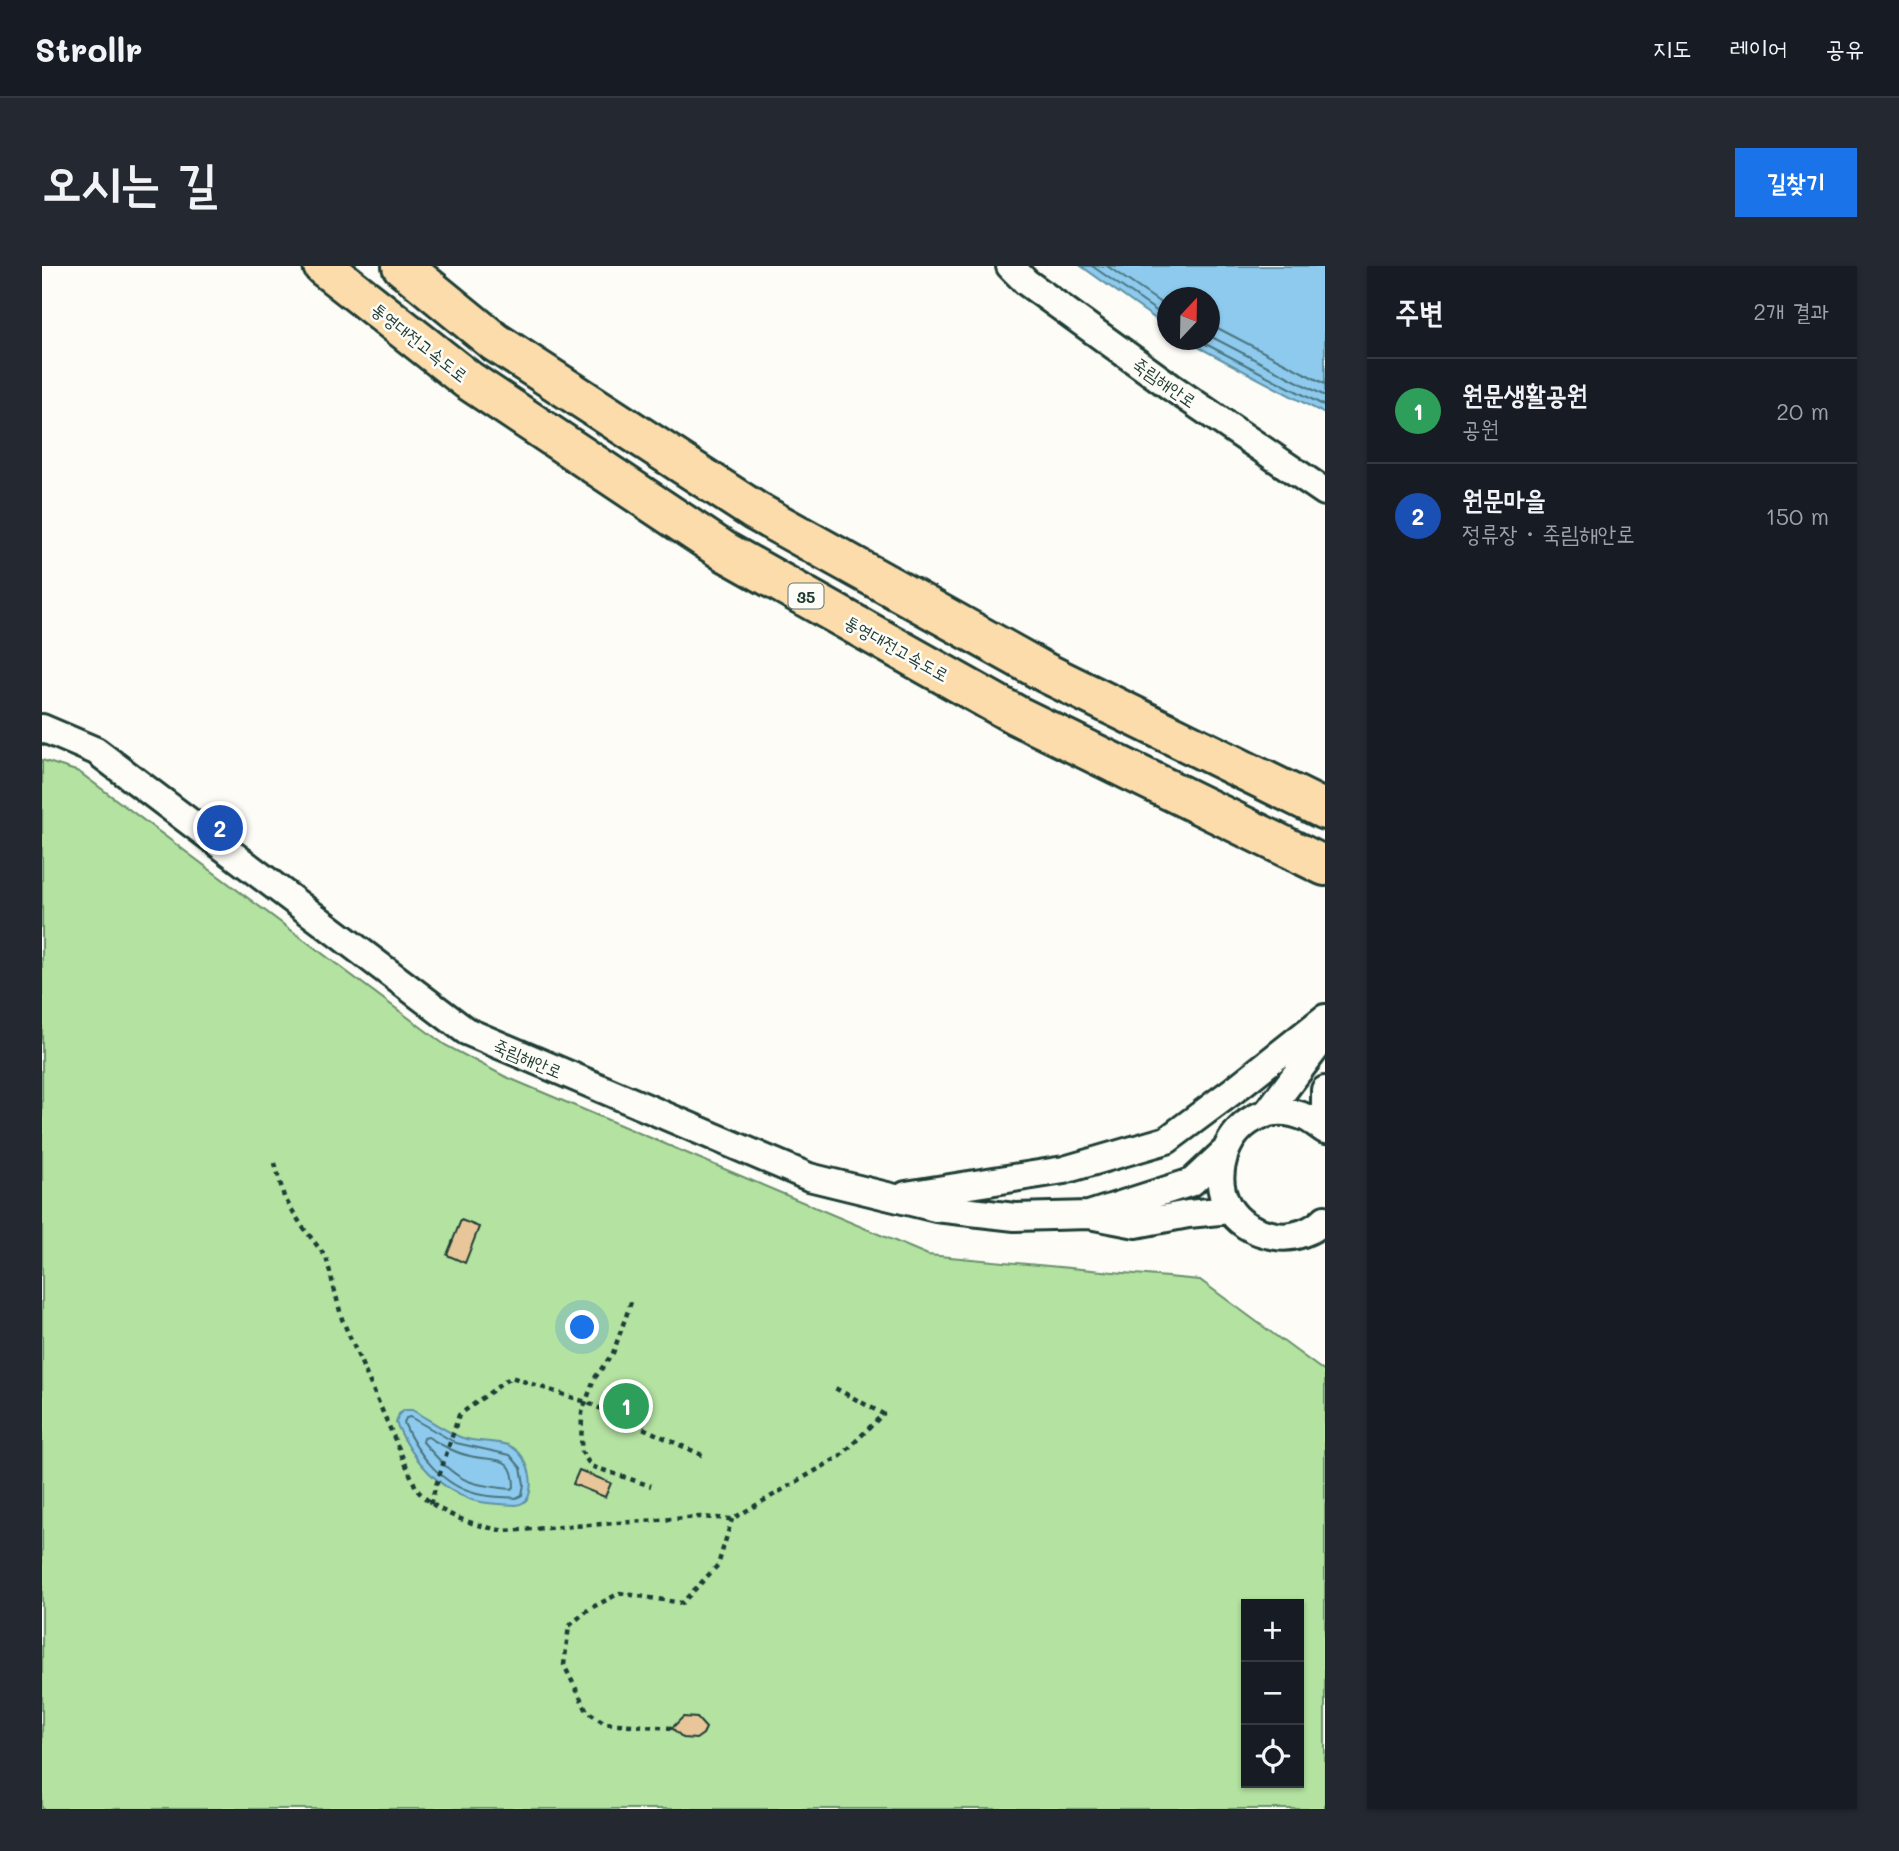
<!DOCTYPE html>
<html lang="ko">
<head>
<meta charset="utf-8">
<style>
  body { margin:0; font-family:Mali,"Poor Story",sans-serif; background:#242831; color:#f1f3f6 }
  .controls { position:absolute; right:21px; bottom:21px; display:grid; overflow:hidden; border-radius:0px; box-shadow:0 2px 5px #0004 }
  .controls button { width:63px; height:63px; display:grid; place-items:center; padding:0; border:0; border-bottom:2px solid #363941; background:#171b24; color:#f1f3f6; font:35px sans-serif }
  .compass { position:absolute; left:1115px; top:21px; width:63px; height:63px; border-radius:50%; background:#171b24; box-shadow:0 2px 5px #0004; rotate:22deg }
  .you { position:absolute; left:541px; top:1062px; width:24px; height:24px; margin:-18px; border:5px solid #fff; border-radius:50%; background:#1a73e8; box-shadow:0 0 0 10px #1a73e833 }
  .badge { display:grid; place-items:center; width:46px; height:46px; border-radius:50%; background:#1a73e8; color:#fff; font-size:23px; font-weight:700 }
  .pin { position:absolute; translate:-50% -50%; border:4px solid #fff; box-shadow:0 2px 7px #0006 }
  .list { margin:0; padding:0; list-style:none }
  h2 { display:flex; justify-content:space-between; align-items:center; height:91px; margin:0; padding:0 28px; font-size:30px }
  h2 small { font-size:23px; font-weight:400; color:#9ea1a6 }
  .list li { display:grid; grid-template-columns:46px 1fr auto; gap:21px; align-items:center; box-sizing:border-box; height:105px; padding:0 28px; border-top:2px solid #363941 }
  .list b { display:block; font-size:26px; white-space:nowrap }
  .list p { margin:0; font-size:23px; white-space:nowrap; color:#9ea1a6 }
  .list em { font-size:23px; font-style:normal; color:#9ea1a6 }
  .icon { flex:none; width:38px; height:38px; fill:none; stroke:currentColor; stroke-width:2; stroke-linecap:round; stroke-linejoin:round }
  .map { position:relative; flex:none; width:1283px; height:1543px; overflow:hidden; border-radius:0px }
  header { display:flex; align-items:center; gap:42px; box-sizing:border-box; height:98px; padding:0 35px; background:#171b24; border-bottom:2px solid #363941 }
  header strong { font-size:33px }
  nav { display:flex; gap:38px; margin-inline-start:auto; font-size:24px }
  .intro { display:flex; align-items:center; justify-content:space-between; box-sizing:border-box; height:168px; padding:0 42px }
  h1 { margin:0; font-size:49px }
  .button { padding:18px 32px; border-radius:0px; background:#1a73e8; color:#fff; font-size:24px; font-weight:700 }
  main { display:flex; gap:42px; padding:0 42px }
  aside { flex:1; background:#171b24; border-radius:0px; box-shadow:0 2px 5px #0004 }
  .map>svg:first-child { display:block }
</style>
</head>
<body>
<header>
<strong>Strollr</strong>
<nav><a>지도</a><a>레이어</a><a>공유</a></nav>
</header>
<div class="intro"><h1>오시는 길</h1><a class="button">길찾기</a></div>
<main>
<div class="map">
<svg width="1283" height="1543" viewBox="0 0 1283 1543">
  <rect width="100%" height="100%" fill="#fdfcf7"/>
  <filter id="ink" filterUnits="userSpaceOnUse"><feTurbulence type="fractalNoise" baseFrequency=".0143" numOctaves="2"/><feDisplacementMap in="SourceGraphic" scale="14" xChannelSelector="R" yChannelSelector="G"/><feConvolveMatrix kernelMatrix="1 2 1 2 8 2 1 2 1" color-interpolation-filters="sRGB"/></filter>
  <g filter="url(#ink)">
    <path fill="#b3e2a1" stroke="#69906a" stroke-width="2" fill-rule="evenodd" d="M0,494l37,12 366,273 59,31 424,179 272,25 125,92v437h-1283zM1204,1338h53v179h-53z"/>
    <path fill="#8dcaee" stroke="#6192a4" stroke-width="2" d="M1039,0h244v148l-140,-74h25v-42h-42l-1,29z
      M363,1144h7c16,9 31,20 48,27 15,6 33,3 48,8 17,7 25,29 22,46 -1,8 -6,13 -14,14 -14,-1 -31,-1 -44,-5 -37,-13 -60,-42 -76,-77l3,-9z"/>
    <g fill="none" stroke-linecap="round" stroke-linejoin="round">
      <path stroke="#4b757e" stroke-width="2" d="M1050,0l76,53
        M1065,0l61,42
        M1168,58l115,60
        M1168,70l115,60
        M1156,74l127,66
        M368,1151l46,26 54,12 11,13 3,16 -2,11 -6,3c-13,-1 -27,-1 -39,-4 -34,-8 -60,-40 -73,-71l2,-5z
        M386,1171c14,8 27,16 42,19 24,6 44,-3 44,31l-3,2c-49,-5 -55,-10 -88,-47l1,-4z"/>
    </g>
    <path fill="#e8c69a" stroke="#1f3d34" stroke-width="2" d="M419,954l18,7 -14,36 -18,-8z
      M537,1204l32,13 -6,14 -32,-13z
      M641,1451l14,1 9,10 -3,6 -7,5 -13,-1 -11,-10z"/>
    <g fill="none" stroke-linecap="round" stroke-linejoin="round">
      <defs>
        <path id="minor" d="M968,0l16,16 145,105 154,105
          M0,462l54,23 370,280 343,146 127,31 79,9 74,-2
          M1283,824v25
          M1224,848l59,-78
          M1283,864c-6,-4 -12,-9 -18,-12 -82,-37 -130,102 -31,118 17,3 38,-5 49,-17
          M1181,887l-31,29 -103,33 47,9 52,-10 42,-4
          M864,929l158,-25 103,-30 67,-50 91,-72"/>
        <path id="highway" d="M281,0l145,114 256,171 292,164 309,151
          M360,0l93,76 260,169 291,162 279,137"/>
      </defs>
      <use href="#minor" stroke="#1f3d34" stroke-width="32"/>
      <use href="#highway" stroke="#1f3d34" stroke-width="44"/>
      <path stroke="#1f3d34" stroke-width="4.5" stroke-dasharray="5 5" stroke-linecap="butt" d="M233,897l9,34 18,29 24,31 16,62 75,171c22,25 56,35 88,41l195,-14 32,2 109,-63 42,-42 -50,-27
        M589,1036l-18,51 -19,26 -12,34 -1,38 10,15 60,20
        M388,1238l29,-89 52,-38 75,25 118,54
        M630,1462l-67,-5 -18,-12 -23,-46 5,-39 20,-17 31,-16 62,10 36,-38 14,-46"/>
      <use href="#minor" stroke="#fdfcf7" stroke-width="26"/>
      <use href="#highway" stroke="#fddcac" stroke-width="38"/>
    </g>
  </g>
  <g text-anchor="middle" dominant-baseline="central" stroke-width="5" stroke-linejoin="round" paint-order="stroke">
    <rect fill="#fdfcf7" stroke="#62766e" stroke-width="2" x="746.5" y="317.5" width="35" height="25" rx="5"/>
    <g font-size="16" font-weight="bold" fill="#1f3d34">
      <text x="764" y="330">35</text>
    </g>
    <g font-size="18" fill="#1f3d34" stroke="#fdfcf7">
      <text transform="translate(378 76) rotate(38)">통영대전고속도로</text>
      <text transform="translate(1123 116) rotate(35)">죽림해안로</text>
      <text transform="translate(855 382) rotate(29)">통영대전고속도로</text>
      <text transform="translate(486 792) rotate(23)">죽림해안로</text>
    </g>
  </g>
</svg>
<div class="controls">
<button>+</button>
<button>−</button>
<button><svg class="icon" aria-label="locate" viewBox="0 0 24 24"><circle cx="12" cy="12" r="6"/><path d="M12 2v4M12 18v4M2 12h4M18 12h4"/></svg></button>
</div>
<svg class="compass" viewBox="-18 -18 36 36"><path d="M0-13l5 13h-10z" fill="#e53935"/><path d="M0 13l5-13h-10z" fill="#9ea1a6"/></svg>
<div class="you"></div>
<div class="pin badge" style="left:584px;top:1140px;background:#2e9e5b">1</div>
<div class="pin badge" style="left:178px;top:562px;background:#1a4fb4">2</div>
</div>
<aside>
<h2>주변<small>2개 결과</small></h2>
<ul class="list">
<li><span class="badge" style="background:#2e9e5b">1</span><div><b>원문생활공원</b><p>공원</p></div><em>20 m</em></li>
<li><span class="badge" style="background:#1a4fb4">2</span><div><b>원문마을</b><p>정류장 · 죽림해안로</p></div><em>150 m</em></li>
</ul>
</aside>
</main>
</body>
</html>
